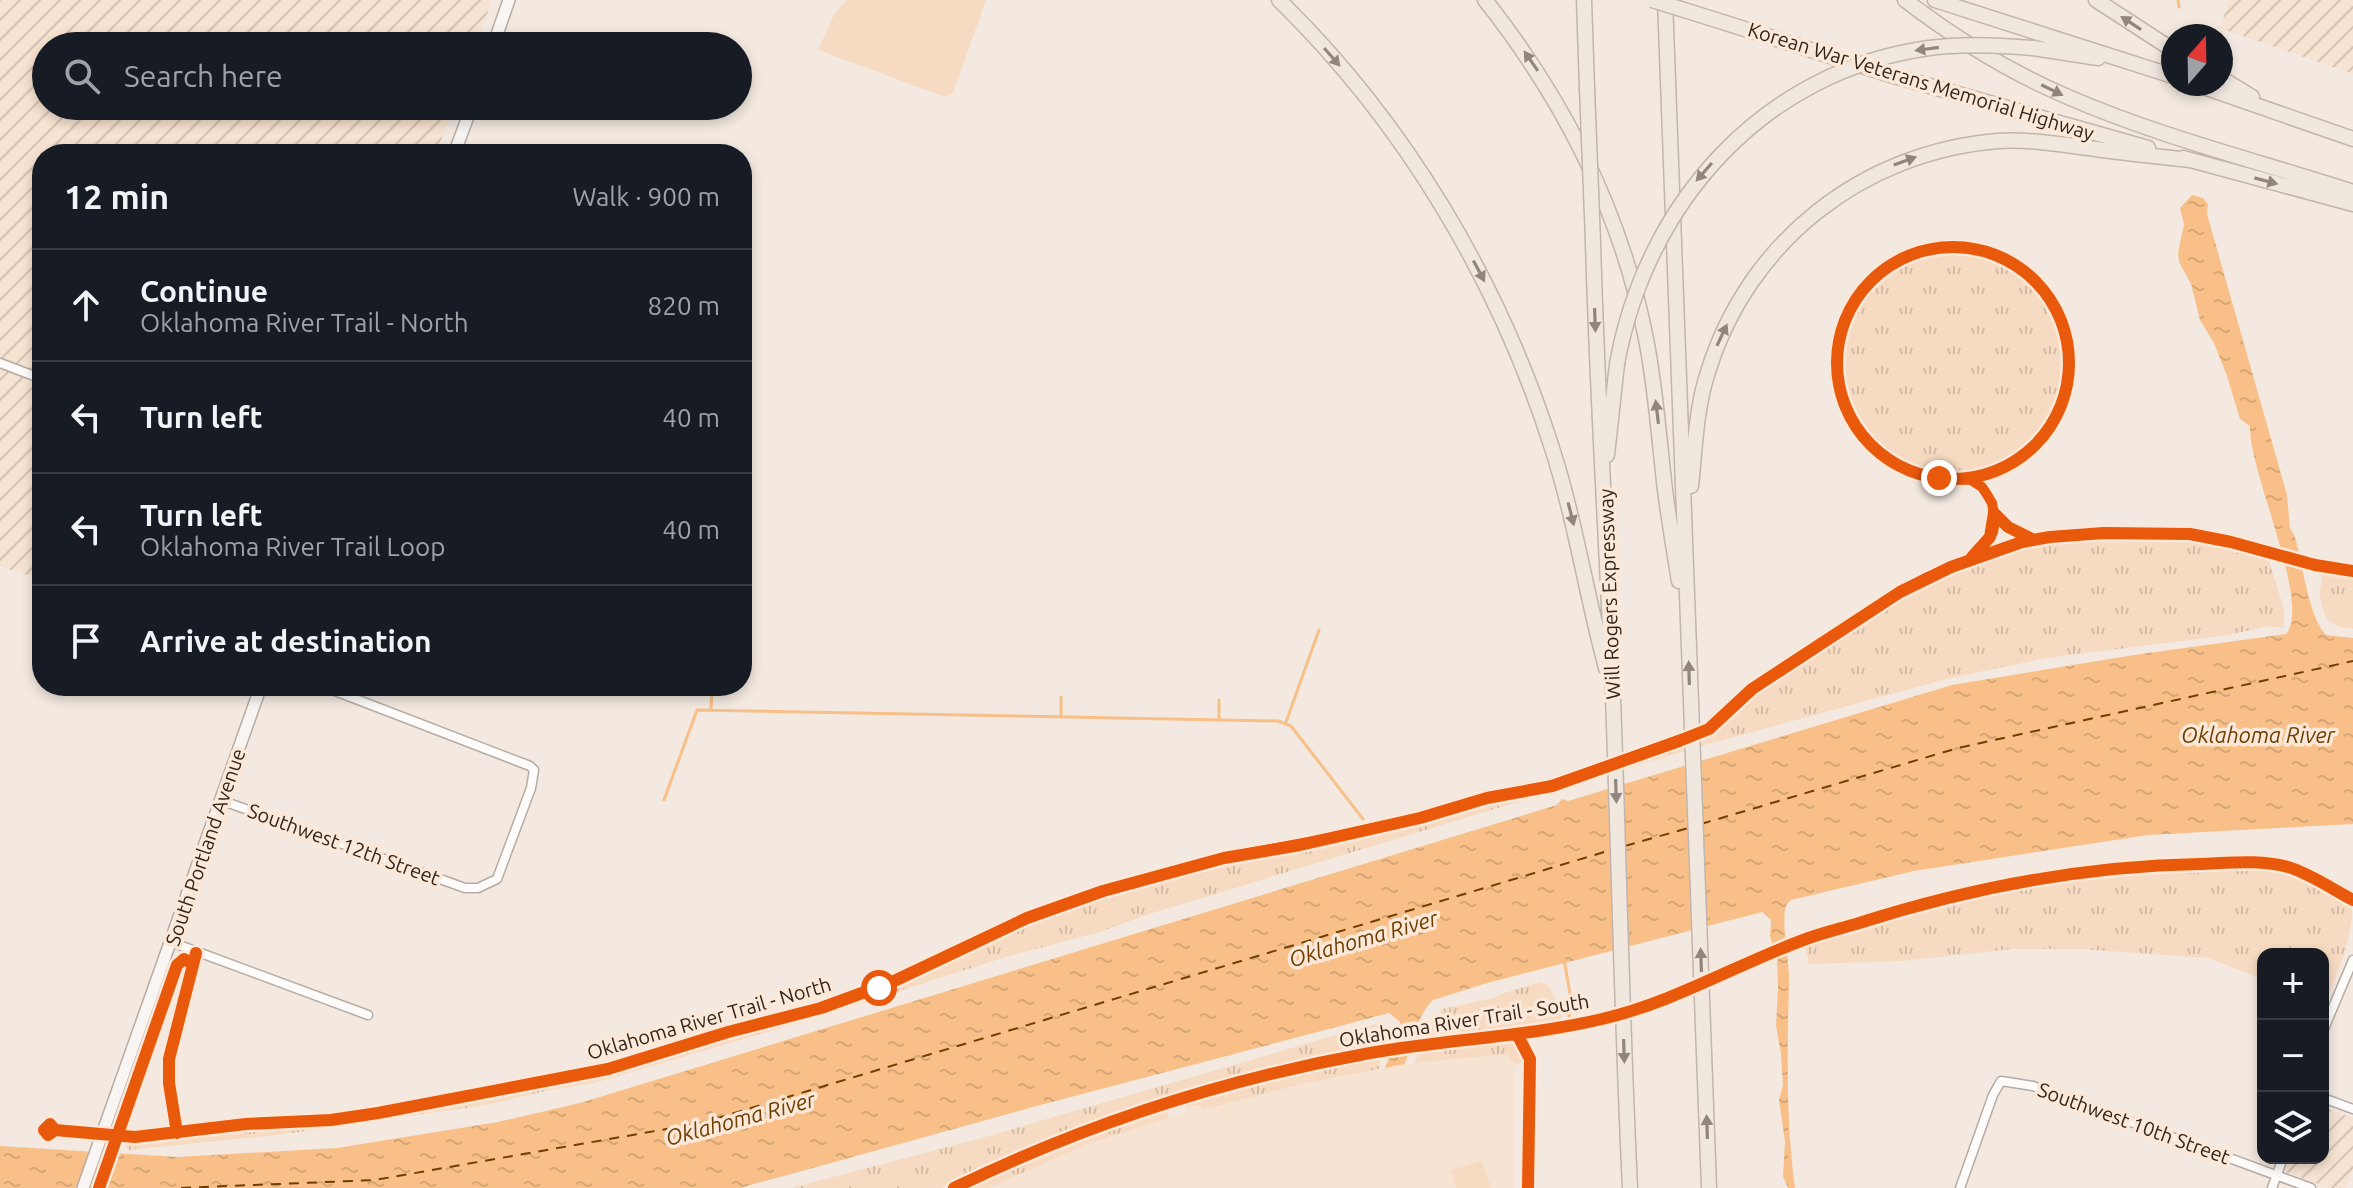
<!DOCTYPE html>
<html lang="en">
<head>
<meta charset="utf-8">
<style>
  body { margin:0; font-family:Ubuntu,sans-serif; background:#20242c; color:#f1f3f6 }
  .controls { position:absolute; right:24px; bottom:24px; display:grid; overflow:hidden; border-radius:16px; box-shadow:0 4px 12px #0003 }
  .controls button { width:72px; height:72px; display:grid; place-items:center; padding:0; border:0; border-bottom:2px solid #363941; background:#171b24; color:#f1f3f6; font:40px sans-serif }
  .compass { position:absolute; left:2161px; top:24px; width:72px; height:72px; border-radius:50%; background:#171b24; box-shadow:0 4px 12px #0003; rotate:20deg }
  .stop { position:absolute; width:24px; height:24px; margin:-18px; border:6px solid #ea580c; border-radius:50%; background:#fff }
  .stop.end { background:#ea580c; border-color:#fff; box-shadow:0 2px 8px #0008 }
  .list { margin:0; padding:0; list-style:none }
  h2 { display:flex; justify-content:space-between; align-items:center; height:104px; margin:0; padding:0 32px; font-size:34px }
  h2 small { font-size:26px; font-weight:400; color:#9ea1a6 }
  .list li { display:grid; grid-template-columns:52px 1fr auto; gap:24px; align-items:center; box-sizing:border-box; height:112px; padding:0 32px; border-top:2px solid #363941 }
  .list b { display:block; font-size:30px; white-space:nowrap }
  .list p { margin:0; font-size:26px; white-space:nowrap; color:#9ea1a6 }
  .list em { font-size:26px; font-style:normal; color:#9ea1a6 }
  .icon { flex:none; width:44px; height:44px; fill:none; stroke:currentColor; stroke-width:2; stroke-linecap:round; stroke-linejoin:round }
  .map { position:relative; flex:none; width:2353px; height:1188px; overflow:hidden }
  .search { position:absolute; background:#171b24; box-shadow:0 4px 12px #0003; left:32px; top:32px; width:720px; height:88px; display:flex; align-items:center; gap:20px; box-sizing:border-box; padding:0 28px; border-radius:44px; color:#9ea1a6; font-size:30px }
  .panel { position:absolute; background:#171b24; box-shadow:0 4px 12px #0003; left:32px; top:144px; width:720px; height:552px; border-radius:32px }
  .map>svg:first-child { display:block }
</style>
</head>
<body>
<div class="map">
<svg width="2353" height="1188" viewBox="0 0 2353 1188">
  <defs>
    <pattern id="industrial-furrows" width="10" height="10" patternUnits="userSpaceOnUse" patternTransform="scale(2)"><rect width="10" height="10" fill="#f7e3d1"/><path d="M-1 1l2-2M0 10L10 0M9 11l2-2" fill="none" stroke="#d4c3b3"/></pattern>
    <pattern id="grass-tufts" width="24" height="20" patternUnits="userSpaceOnUse" patternTransform="scale(2)"><rect width="24" height="20" fill="#f6dbc2"/><path d="M3 7l-1-3M5 7V3M7 7l1-3M15 17l-1-3M17 17v-4M19 17l1-3" fill="none" stroke="#d3bca6"/></pattern>
    <pattern id="water-ripples" width="26" height="14" patternUnits="userSpaceOnUse" patternTransform="scale(2)"><rect width="26" height="14" fill="#f8c088"/><path d="M2 4q2-2 4 0t4 0M15 11q2-2 4 0t4 0" fill="none" stroke="#d5a575"/></pattern>
  </defs>
  <rect width="100%" height="100%" fill="#f3e9e0"/>
  <path fill="#f7e3d1" d="M1507,1054l8,11 -1,123h-525l96,-43 102,-33 -1,-5 14,-3 2,6 104,-27 108,-20z"/>
  <path fill="url(#industrial-furrows)" d="M0,0h492l-17,46h-429v60h408l-18,48h-394v426l-42,-14z
    M2229,0h124v74l-133,-46z
    M2323,1107l30,11v51l-7,19h-16l-44,-16 2,-14h35z"/>
  <path fill="url(#grass-tufts)" d="M1845 364a109 109 0 1 1 218 0a109 109 0 1 1-218 0Z
    M2148,534l74,8 45,13 17,54v19l-17,-2 -38,9 -182,23 -93,19 -246,67 -565,172 -43,16 -91,24 -214,68 -201,59 -44,7 -64,15 -201,29 -157,16 -5,-10 66,-4 64,-9 78,-4 235,-40 256,-72 54,-18 113,-55 49,-20 115,-39 81,-19 82,-14 111,-27 78,-23 67,-12 135,-51 43,-39 142,-93 70,-36 70,-22 33,-5z
    M2314,569l39,6v54c-24,-3 -29,-8 -33,-33 -1,-8 3,-12 1,-20z
    M2270,866l28,9 54,32c1,31 -15,66 -26,95l-3,-1v-47h-60v25l-55,-21 -128,-9h-67l-111,12 -93,3 -4,-19c92,-31 185,-58 282,-71 60,-8 122,-6 183,-8z
    M1540,982l9,4 13,28 -2,12 -136,16 17,-33 54,-11 6,-4z
    M1381,1022l10,7 -11,18 -135,29 -93,27 -110,40 -101,45h-150l187,-49z
    M1503,1041c14,0 17,10 24,20l-12,4 -8,-11 -93,9 7,-14z
    M1381,1055l-2,14 -73,14 -104,27 -2,-5 -14,2 -2,-7 111,-29z
    M1165,1106l4,12 -84,27 -96,43h-29l122,-54z"/>
  <path fill="#f6dbc2" d="M846,0h140l-33,93 -8,4 -127,-47 15,-33z
    M1482,1161l9,27h-35l-5,-18z"/>
  <path fill="url(#water-ripples)" d="M2192,195l11,3 5,6 -1,10 80,281 3,33 5,9c7,25 14,81 31,98l27,3v186l-205,11 -234,36 -123,29c-4,4 -5,4 -6,10 -3,24 5,50 4,75 -2,67 -3,136 6,203h-7l-5,-12 2,-34 -6,-42 4,-15 -2,-31 -5,-28 2,-39 -1,-31 -7,-19 1,-17 -9,-8 -275,71 -54,17c-16,15 -21,44 -28,64l-20,4 16,-42 -1,-4 -11,-9 -356,94 -293,81h-740v-42l177,11 160,-9 161,-26 82,-19 977,-298 5,-6 6,2 384,-116 182,-30 152,-21c26,-30 -38,-164 -36,-208l-10,-7 -13,-43 -13,-33 -14,-23 -9,-36 -12,-22 -1,-9 6,-29 -4,-16z"/>
  <g fill="none" stroke-linecap="round" stroke-linejoin="round">
    <path stroke="#f8c088" stroke-width="3" d="M2178,0l1,7
      M711,710l1,-24
      M1061,716v-19
      M1219,720v-20
      M1286,722l33,-92
      M664,800l33,-90 581,11 13,5 72,93
      M1564,959l6,35 -1,32"/>
    <path stroke="#6e3f00" stroke-width="2" stroke-dasharray="10 8" stroke-linecap="butt" d="M1701,824l257,-76 395,-87
      M1625,846l63,-18
      M181,1188l194,-8 326,-57 910,-273"/>
    <defs>
      <path id="minor" d="M0,363l42,16
        M223,801l242,87h13l19,-9 34,-91 3,-18 -4,-4 -208,-80
        M171,942l197,73
        M2323,1031l30,-71
        M2323,1098l30,11
        M1960,1188l33,-93 8,-14 32,5 278,102
        M2272,1188l11,-30"/>
      <path id="secondary" d="M493,46l16,-46
        M454,154l18,-48
        M83,1188l178,-502"/>
      <path id="motorway" d="M1279,0c125,122 219,279 272,445 24,73 35,149 55,223
        M1485,0c80,101 136,211 161,339 10,50 13,101 19,151 4,30 9,61 14,91
        M1584,0l3,88
        M1665,0l44,1188
        M1905,0c51,39 104,72 163,97 92,40 190,64 285,95
        M1935,0l238,76
        M2096,0l77,50
        M1697,14l187,59 264,75
        M2033,48l65,10
        M2221,78l31,19
        M2195,84l158,55
        M2183,158l170,46
        M1593,242c4,152 14,303 20,455 6,163 9,327 17,491
        M1607,455l10,-91
        M1691,486c4,-38 5,-78 17,-114 40,-130 154,-220 290,-231 30,-2 60,3 90,7 34,5 68,8 102,12"/>
    </defs>
    <use href="#minor" stroke="#b6aca4" stroke-width="11"/>
    <use href="#secondary" stroke="#b6aca4" stroke-width="14"/>
    <use href="#motorway" stroke="#c2b5aa" stroke-width="17"/>
    <use href="#minor" stroke="#fdfcfa" stroke-width="8"/>
    <use href="#secondary" stroke="#f9f5f2" stroke-width="11"/>
    <use href="#motorway" stroke="#f0e7df" stroke-width="14"/>
    <defs>
      <path id="motorway-bridge" d="M1652,0l45,14
        M1587,88l6,154
        M1617,364c29,-161 146,-293 312,-316 34,-5 70,-3 104,0"/>
    </defs>
    <use href="#motorway-bridge" stroke="#c2b5aa" stroke-width="17" stroke-linecap="butt"/>
    <use href="#motorway-bridge" stroke="#f0e7df" stroke-width="14"/>
    <defs>
      <path id="cycleway" d="M1837 363a116 116 0 1 1 232 0a116 116 0 1 1-232 0Z
        M1972,557l18,-20 4,-24 14,14 26,13
        M1518,1036l12,23 -2,129
        M55,1130l-7,5 -4,-5 6,-6 5,6 80,7 111,-13 85,-4 47,-7 230,-44 120,-37 93,-24 71,-26 135,-64 76,-27 121,-33 76,-13 120,-27 67,-20 65,-12 127,-45 30,-12 43,-40 148,-97 51,-25 71,-25 28,-5 54,-4 86,1 41,8 84,23 38,6
        M177,1133l-8,-50v-24l27,-106
        M99,1188l78,-223 7,-6 9,5
        M954,1188c132,-64 271,-109 416,-135 78,-14 156,-16 232,-34 73,-17 135,-55 204,-80 16,-6 33,-10 50,-15 112,-36 226,-58 344,-60 28,-1 61,-5 88,3 23,7 44,22 65,33"/>
    </defs>
    <use href="#cycleway" stroke="#fbe8d8" stroke-width="17"/>
    <use href="#cycleway" stroke="#e8590c" stroke-width="12"/>
  </g>
  <defs><path id="oneway-solid" d="M-6-.8H1V-3.2L6.5 0L1 3.2V.8H-6Z" transform="scale(2)"/></defs>
  <g fill="#91867e">
    <use href="#oneway-solid" transform="translate(2131 23) rotate(-147)"/>
    <use href="#oneway-solid" transform="translate(1927 49) rotate(172)"/>
    <use href="#oneway-solid" transform="translate(1332 57) rotate(49)"/>
    <use href="#oneway-solid" transform="translate(1531 61) rotate(-125)"/>
    <use href="#oneway-solid" transform="translate(2052 90) rotate(26)"/>
    <use href="#oneway-solid" transform="translate(1905 161) rotate(-20)"/>
    <use href="#oneway-solid" transform="translate(1704 172) rotate(131)"/>
    <use href="#oneway-solid" transform="translate(2266 181) rotate(15)"/>
    <use href="#oneway-solid" transform="translate(1479 271) rotate(62)"/>
    <use href="#oneway-solid" transform="translate(1595 320) rotate(88)"/>
    <use href="#oneway-solid" transform="translate(1722 335) rotate(-65)"/>
    <use href="#oneway-solid" transform="translate(1657 412) rotate(-97)"/>
    <use href="#oneway-solid" transform="translate(1571 514) rotate(76)"/>
    <use href="#oneway-solid" transform="translate(1689 673) rotate(-92)"/>
    <use href="#oneway-solid" transform="translate(1616 791) rotate(88)"/>
    <use href="#oneway-solid" transform="translate(1701 960) rotate(-92)"/>
    <use href="#oneway-solid" transform="translate(1624 1051) rotate(88)"/>
    <use href="#oneway-solid" transform="translate(1707 1127) rotate(-92)"/>
  </g>
  <g fill="none" stroke-linecap="round" stroke-linejoin="round">
    <path stroke="#ea580c" stroke-width="10" d="M879,988l148,-70 76,-27 121,-33 111,-21 85,-19 67,-20 65,-12 157,-57 43,-40 148,-97 28,-15 41,-17 13,-13 11,-15 2,-11 -3,-18 -6,-10 -4,-6 -11,-7 -32,-2"/>
  </g>
  <g text-anchor="middle" dominant-baseline="central" stroke-width="7" stroke-linejoin="round" paint-order="stroke">
    <g font-size="20" fill="#32261c" stroke="#fbe8d8">
      <text transform="translate(1921 81) rotate(17)">Korean War Veterans Memorial Highway</text>
      <text transform="translate(1609 594) rotate(-92)">Will Rogers Expressway</text>
      <text transform="translate(344 844) rotate(20)">Southwest 12th Street</text>
      <text transform="translate(205 847) rotate(-71)">South Portland Avenue</text>
      <text transform="translate(709 1018) rotate(-16)">Oklahoma River Trail - North</text>
      <text transform="translate(1464 1020) rotate(-9)">Oklahoma River Trail - South</text>
      <text transform="translate(2134 1123) rotate(20)">Southwest 10th Street</text>
    </g>
    <g font-size="22" font-style="italic" fill="#6e3f00" stroke="#fbe8d8">
      <text x="2258" y="734">Oklahoma River</text>
      <text transform="translate(1363 938) rotate(-16)">Oklahoma River</text>
      <text transform="translate(740 1118) rotate(-15)">Oklahoma River</text>
    </g>
  </g>
</svg>
<div class="controls">
<button>+</button>
<button>−</button>
<button><svg class="icon" aria-label="layers" viewBox="0 0 24 24"><path d="M12 4l9 5-9 5-9-5zM3 14l9 5 9-5"/></svg></button>
</div>
<svg class="compass" viewBox="-18 -18 36 36"><path d="M0-13l5 13h-10z" fill="#e53935"/><path d="M0 13l5-13h-10z" fill="#9ea1a6"/></svg>
<div class="stop" style="left:879px;top:988px"></div>
<div class="stop end" style="left:1939px;top:478px"></div>
<div class="search"><svg class="icon" aria-label="search" viewBox="0 0 24 24"><circle cx="10" cy="10" r="6"/><path d="M15 15l6 6"/></svg>Search here</div>
<section class="panel">
<h2>12 min<small>Walk · 900 m</small></h2>
<ul class="list">
<li><svg class="icon" aria-label="ahead" viewBox="0 0 24 24"><path d="M12 20V5M6 11l6-6 6 6"/></svg><div><b>Continue</b><p>Oklahoma River Trail - North</p></div><em>820 m</em></li>
<li><svg class="icon" aria-label="left" viewBox="0 0 24 24"><path d="M17 20v-9H6M10 6l-5 5 5 5"/></svg><div><b>Turn left</b></div><em>40 m</em></li>
<li><svg class="icon" aria-label="left" viewBox="0 0 24 24"><path d="M17 20v-9H6M10 6l-5 5 5 5"/></svg><div><b>Turn left</b><p>Oklahoma River Trail Loop</p></div><em>40 m</em></li>
<li><svg class="icon" aria-label="arrive" viewBox="0 0 24 24"><path d="M6 21V4h12l-3 4 3 4H6"/></svg><div><b>Arrive at destination</b></div></li>
</ul>
</section>
</div>
</body>
</html>
